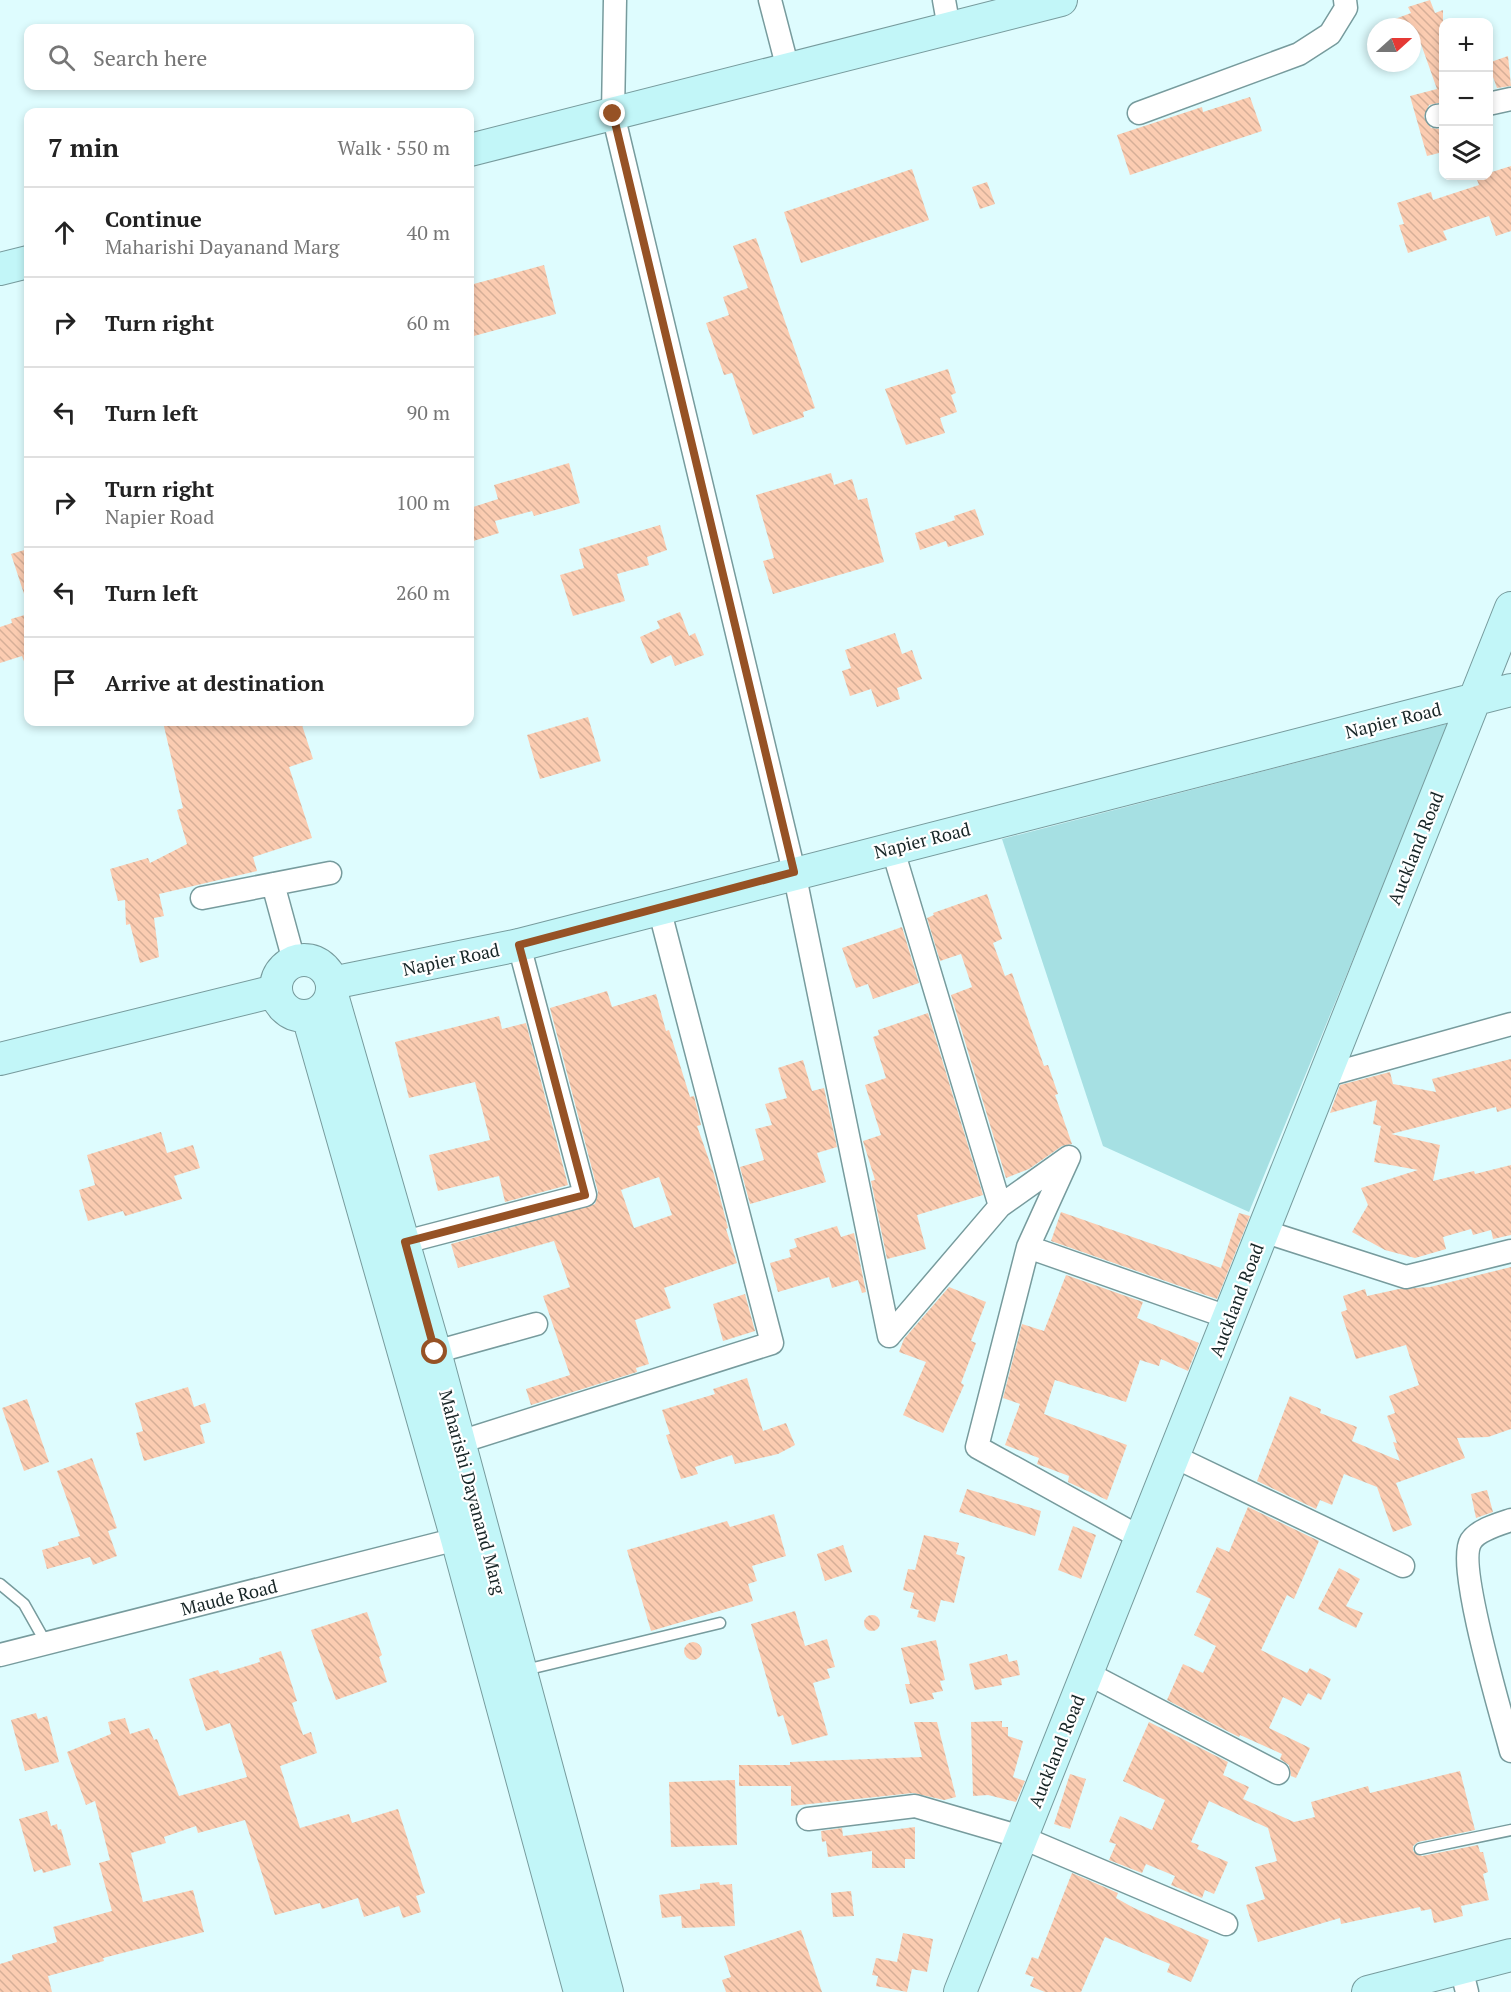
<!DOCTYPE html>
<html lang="en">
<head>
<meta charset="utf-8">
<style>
  body { margin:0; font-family:"PT Serif",serif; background:#f6f6f6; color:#222 }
  .controls { position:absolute; right:18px; top:18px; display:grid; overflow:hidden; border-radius:12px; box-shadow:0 3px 9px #0003 }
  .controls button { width:54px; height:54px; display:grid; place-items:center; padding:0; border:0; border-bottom:2px solid #e0e0e0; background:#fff; color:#222; font:30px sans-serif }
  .compass { position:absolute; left:1367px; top:18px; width:54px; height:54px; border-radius:50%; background:#fff; box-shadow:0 3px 9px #0003; rotate:69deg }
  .stop { position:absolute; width:18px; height:18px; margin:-14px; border:4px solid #965225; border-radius:50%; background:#fff }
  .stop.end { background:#965225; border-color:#fff; box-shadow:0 2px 6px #0008 }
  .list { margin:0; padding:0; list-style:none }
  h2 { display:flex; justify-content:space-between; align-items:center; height:78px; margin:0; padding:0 24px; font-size:26px }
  h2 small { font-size:20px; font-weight:400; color:#767676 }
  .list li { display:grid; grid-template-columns:39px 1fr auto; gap:18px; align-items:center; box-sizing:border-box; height:90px; padding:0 24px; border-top:2px solid #e0e0e0 }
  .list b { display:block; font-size:22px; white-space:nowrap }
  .list p { margin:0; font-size:20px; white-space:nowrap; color:#767676 }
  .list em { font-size:20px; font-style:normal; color:#767676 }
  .icon { flex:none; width:33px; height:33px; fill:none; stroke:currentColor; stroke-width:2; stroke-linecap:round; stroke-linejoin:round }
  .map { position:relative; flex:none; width:1511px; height:1992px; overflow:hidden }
  .search { position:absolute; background:#fff; box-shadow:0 3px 9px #0003; left:24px; top:24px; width:450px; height:66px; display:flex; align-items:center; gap:15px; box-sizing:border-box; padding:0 21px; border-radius:12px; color:#767676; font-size:22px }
  .panel { position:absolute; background:#fff; box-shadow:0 3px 9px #0003; left:24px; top:108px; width:450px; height:618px; border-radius:12px }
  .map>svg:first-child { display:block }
</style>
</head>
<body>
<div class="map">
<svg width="1511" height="1992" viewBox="0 0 1511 1992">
  <defs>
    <pattern id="building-back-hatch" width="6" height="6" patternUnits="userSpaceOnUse" patternTransform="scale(1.5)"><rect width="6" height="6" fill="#fbccb1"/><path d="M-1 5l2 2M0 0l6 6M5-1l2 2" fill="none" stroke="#d6af98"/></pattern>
  </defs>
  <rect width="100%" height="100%" fill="#defcfe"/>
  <path fill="#a6e0e3" d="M1450,723l-201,489 -146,-66 -101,-307z"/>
  <path fill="url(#building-back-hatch)" fill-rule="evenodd" d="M1430,0l5,13 8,-3v92l-14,3 -5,12 7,11 10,1 2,23 -16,4 -17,-60 27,-7 -16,-45 -9,3v-20h-33v-2l32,-12 -3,-6z
    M1508,56l3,30 -14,2 -9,-25z
    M1250,97l12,34 -132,44 -13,-40 85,-28 1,5z
    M1511,166v65l-15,5 -7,-20 -46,15 4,9 -39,13 -9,-28 5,-1 -7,-21 34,-11 2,8 46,-15 -3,-8z
    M912,169l17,51 -128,43 -17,-51z
    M987,182l8,22 -15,5 -8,-22z
    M756,238l59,170 -12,4 1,5 -51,18 -21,-62 -8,2 -18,-52 23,-8 -6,-18 25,-9 -15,-42z
    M544,265l12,49 -86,23v-52z
    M948,369l8,24 -5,2 6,17 -17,6 5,15 -39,12 -21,-56z
    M569,463l11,40 -46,13 -2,-5 -37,10 4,12 -29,9v-34l28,-9 -4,-14z
    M831,473l3,12 18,-6 6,21 9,-2 17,64 -111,32 -10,-33 11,-3 -18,-63z
    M975,509l9,26 -36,12 -2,-6 -26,9 -5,-17 40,-13 -1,-4z
    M660,525l7,25 -20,7 2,8 -32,9 8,27 -52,15 -13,-41 24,-7 -5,-19z
    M28,549v47l-3,1 -14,-43z
    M680,612l9,24 6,-3 9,22 -29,11 -4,-11 -20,9 -11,-27 20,-9 -3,-7z
    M28,614v49l-3,1 -3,-8 -22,7v-36l12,-4 -1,-4z
    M895,633l7,21 10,-4 10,29 -25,9 3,11 -23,8 -6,-18 -21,7 -8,-25 9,-3 -6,-18z
    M588,717l13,44 -61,18 -13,-44z
    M163,722h138l12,37 -24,8 23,71 -59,19 4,14 -98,23 5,22 -10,2 5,39 -19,6 -10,-39 -4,1 -1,-25 -7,1 -8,-32 38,-11 2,5 37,-19 -10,-34 6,-2z
    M987,894l15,45 -9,4 12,33 7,-3 32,93 4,-1 10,29 -3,1 17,49 -10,2 -33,23 -23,9 -55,-183 21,-8 -11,-33 -21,7 -13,-43 7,-3 -1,-2z
    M902,927l17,56 -46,16 -5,-15 -12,4 -14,-40z
    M607,991l5,16 44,-13 10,37 3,-1 21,67 4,-1 7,29 -4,1 17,48 14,54 -2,1 11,34 -73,25 7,20 -36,12 14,44 -13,4 1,4 -106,33 -5,-16 44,-14 -27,-79 27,-9 -16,-46 -96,27 -7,-24 144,-40 3,-12 -48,-184zM659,1177l13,38 -38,13 -13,-38z
    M928,1013l55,182 -66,20 9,34 -39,10 -16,-78 4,-1 -12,-39 18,-6 -16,-50 21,-7 -13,-41 6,-2 -1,-5z
    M499,1016l3,13 24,-6 42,162 -63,17 -6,-26 -61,15 -9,-36 61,-15 -15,-58 -66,16 -14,-56z
    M1511,1059v49l-14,4 -1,-5 -105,27 49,11 -7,36 41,-10 1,3 36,-9v70l-18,4 -2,-9 -18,5 -2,-6 -28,8 3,12 -31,9 -30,-8 -33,-18 16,-27 -7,-17 57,-18 -44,-8 7,-36 -8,-2 4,-24 -47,13 10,-28 50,-13 3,12 43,8 -4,-13z
    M803,1060l9,31 12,-3 13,59 -20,6 9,29 -76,22 -10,-37 24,-7 -9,-31 17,-4 -7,-21 22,-6 -9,-30z
    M161,1132l6,21 26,-8 7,23 -26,8 8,23 -57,17 -2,-5 -35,10 -9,-31 16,-5 -8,-30z
    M1061,1212l160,56 18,-55 11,3 -33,83 -166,-58z
    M837,1226l4,11 13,-4 12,59 -4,1 -4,-13 -26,8 -3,-11 -51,15 -8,-29 21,-6 -2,-7 8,-3 -3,-8z
    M1511,1267v162l-23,8 -31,1 8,20 -69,25 16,42 -19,7 -16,-45 -33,-13 -12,31 -12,-5 -4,9 -59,-28 33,-85 31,13 -1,4 37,14 -5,14 48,20 -7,-19 4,1 -10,-27 8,-3 -6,-17 30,-11 -13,-40 -50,14 -15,-47 6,-2 -4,-14 22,-7 2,7 32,-7 31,-2z
    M1066,1275l77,27 -6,16 62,25 -11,28 -27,-12 -2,7 -19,-6 -14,42 -71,-22 -11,34 83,31 -20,55 -39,-18 1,-6 -32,-12 2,-6 -34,-13 15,-41 -17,-6 19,-74 22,7z
    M949,1287l37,15 -15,39 5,2 -15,40 3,2 -21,48 -40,-18 23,-53 -27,-10 5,-13z
    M745,1294l10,37 -32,10 -10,-37z
    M747,1378l16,53 23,-8 9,22 -17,9 -43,10 -3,-9 -37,12 3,7 -17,5 -15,-44 4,-1 -8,-24 53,-16 -2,-5z
    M188,1387l6,20 11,-4 6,19 -11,3 5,18 -61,18 -8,-28 7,-2 -8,-28z
    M27,1399l22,63 -25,9 -22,-63z
    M92,1458l25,70 -9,3 9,25 -24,9 -3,-8 -43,12 -5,-19 17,-5 -1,-3 22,-6 -23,-65z
    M967,1489l74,22 -6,25 -76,-24z
    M1487,1490l6,22 -17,6 -5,-24z
    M1248,1507l71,34 -25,58 -7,-4 -26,55 46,23 3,-5 21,11 -10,21 -13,-7 -7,13 -18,-9 -14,31 41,20 -14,30 -5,-2 -2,-11 -9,-6 2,-5 -42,-19 -1,2 -72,-37 16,-36 20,9 13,-27 -22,-11 17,-36 -15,-7 21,-45 12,5z
    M774,1514l12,42 -34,10 5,15 -9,3 5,17 -102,30 -24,-81 100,-29 3,6z
    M1073,1526l23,9 -15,44 -23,-9z
    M924,1535l35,8 -3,11 9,3 -11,46 -13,-3 -6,22 -18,-5 2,-7 -9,-2 4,-15 -11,-3 5,-21 7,1z
    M843,1545l9,27 -27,9 -8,-27z
    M1339,1568l21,11 -14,27 17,7 -7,15 -38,-19z
    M795,1611l10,35 22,-7 8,28 -8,2 3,9 -17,5 15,52 -36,10 -9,-30 -5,2 -27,-93z
    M367,1612l15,43 -3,2 8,25 -51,18 -25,-70z
    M864 1623a8 8 0 1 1 16 0a8 8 0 1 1-16 0Z
    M936,1640l9,40 -5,1 3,10 -11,2 2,6 -24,5 -5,-20h5l-9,-36z
    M684 1651a9 9 0 1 1 18 0a9 9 0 1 1-18 0Z
    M281,1651l16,50 -5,2 11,32 8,-3 6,21 -37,13 20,62 49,-14 3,9 46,-14 27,84 -9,3 5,16 -18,6 -4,-12 -35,11 -6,-19 -36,11 -2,-6 -45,12 -30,-95 -47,13 -2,-7 -32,11 2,6 -35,10 12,49 50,-12 11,42 -101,26 1,3 -56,15 4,16h-52v-28l13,-4 -1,-5 45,-13 -4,-15 59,-16 -13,-48 11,-3 -15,-59 -9,4 -19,-53 44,-18 -3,-12 17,-4 5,16 19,-6 5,12 3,-1 22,57 68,-19 -17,-54 -24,8 -17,-52 29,-9 2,4 40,-12 -1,-4z
    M1007,1654l2,8 8,-2 3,15 -19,4 1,6 -27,5 -6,-26z
    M36,1713l2,6 9,-3 12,46 -34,9 -14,-51z
    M1002,1721v6h6v9l15,5 -10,36 12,4 -9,21 -28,-7 -15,1 -2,-74z
    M914,1722h23l19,75 -12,3 -31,-7 -122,13v-20h-52v-21h51v-3l132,-5z
    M1149,1722l79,40 -5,13 26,12 -6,12 51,23 21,-5 -4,-15 57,-16 2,7 90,-22 15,59 -57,12 -5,4v5l9,5 56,-11 2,7h3l5,20 -5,2 6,26 -28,6 2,10 -29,7 -3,-14 -10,2 -1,-4 -79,17 -1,-6 -82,24 -12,-37 19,-6 -10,-32 22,-6 -9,-33 -59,-27 -18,41 8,3 -2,4 31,13 -14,32 -9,-4 -3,8 -31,-13 4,-9 -29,-12 -4,9 -33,-13 7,-16 -7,-2 11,-26 32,14 13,-30 -42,-19z
    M1070,1774l16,5 -16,50 -16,-5z
    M735,1780l2,65 -66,2 -2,-65z
    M47,1811l4,15 6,-2 1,6 3,-1 10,36 -28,8 -1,-4 -8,3 -15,-53z
    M915,1827v32h-10v9h-33v-17l-44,6 -2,-16 -4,1 -1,-11 21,-3 1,8z
    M1072,1873l46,20 -2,5 18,10 75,32 -18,42 -24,-10 3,-8 -65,-27 -24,55h-36l-15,-6 4,-9 -9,-3 7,-17 6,2z
    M719,1882l1,3 12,-1 3,42 -53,2 -1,-12 -19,2 -3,-23 41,-6v-5z
    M851,1891l3,25 -21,1 -2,-24z
    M801,1930l21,62h-96l-4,-12 9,-3 -7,-21z
    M903,1933l30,6 -6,33 -15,-3 -5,23 -31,-6 2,-10 -6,-1 4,-17 21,4z"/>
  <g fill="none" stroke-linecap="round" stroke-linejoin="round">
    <defs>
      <path id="lane" d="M0,1584l24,20 22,39
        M525,1670l195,-47
        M1420,1849l91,-19"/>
      <path id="street" d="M615,0l-2,114 181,758 95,464
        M770,0l18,69
        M944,0l5,28
        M1488,104l23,-5
        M1139,113l160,-59 31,-20 16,-26 -1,-8
        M1437,116l7,-1
        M892,847l108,359
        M273,884l21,77
        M202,898l128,-25
        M1324,1076l187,-52
        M1263,1231l143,46 105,-26
        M405,1242l180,-47 -66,-250
        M1028,1247l202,71
        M889,1336l111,-130 69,-49 -41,90 -51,200 164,91
        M435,1352l101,-28
        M460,1442l312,-99 -113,-435
        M1173,1456l230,110
        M1511,1520c-12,4 -33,10 -40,21 -15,24 31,176 40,210
        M0,1655l457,-116
        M1087,1673l191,100
        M808,1819l107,-13 106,31 205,87
        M1461,1968l6,24"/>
      <path id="secondary" d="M470,150l591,-150
        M0,269l28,-7
        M276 988a28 28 0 1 1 56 0a28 28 0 1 1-56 0Z
        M332,983l187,-38 992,-255
        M332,995l103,357 172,640
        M308,1016l149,523 123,453
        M0,1059l275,-68
        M960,1992l551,-1384
        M1368,1992l143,-37"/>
    </defs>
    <use href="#lane" stroke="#779b9d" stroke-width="13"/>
    <use href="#street" stroke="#779b9d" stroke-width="25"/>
    <use href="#secondary" stroke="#779b9d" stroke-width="34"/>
    <use href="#lane" stroke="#fff" stroke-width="10"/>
    <use href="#street" stroke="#fff" stroke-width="22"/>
    <use href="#secondary" stroke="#c2f6f8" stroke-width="32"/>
  </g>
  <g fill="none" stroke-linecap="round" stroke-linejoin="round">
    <path stroke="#965225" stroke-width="8" d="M435,1352l-30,-110 180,-47 -66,-250 275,-73 -181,-758"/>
  </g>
  <g text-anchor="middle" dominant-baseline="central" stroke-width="4.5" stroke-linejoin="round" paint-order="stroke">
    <g font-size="18" fill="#172526" stroke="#fff">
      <text transform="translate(1393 720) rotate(-14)">Napier Road</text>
      <text transform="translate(922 840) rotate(-14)">Napier Road</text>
      <text transform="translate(1415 848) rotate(-68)">Auckland Road</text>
      <text transform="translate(451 959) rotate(-12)">Napier Road</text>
      <text transform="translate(1236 1300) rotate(-69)">Auckland Road</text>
      <text transform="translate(473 1492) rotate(75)">Maharishi Dayanand Marg</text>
      <text transform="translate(229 1597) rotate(-14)">Maude Road</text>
      <text transform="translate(1056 1751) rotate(-68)">Auckland Road</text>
    </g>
  </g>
</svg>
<div class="controls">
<button>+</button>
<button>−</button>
<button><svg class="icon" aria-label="layers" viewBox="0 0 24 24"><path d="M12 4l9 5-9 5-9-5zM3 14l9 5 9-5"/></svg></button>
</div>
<svg class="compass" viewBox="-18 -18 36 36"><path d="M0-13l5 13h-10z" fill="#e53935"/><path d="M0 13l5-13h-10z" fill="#767676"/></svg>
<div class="stop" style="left:435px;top:1352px"></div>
<div class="stop end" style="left:613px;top:114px"></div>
<div class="search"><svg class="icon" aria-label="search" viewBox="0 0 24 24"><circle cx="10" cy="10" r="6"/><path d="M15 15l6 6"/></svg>Search here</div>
<section class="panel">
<h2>7 min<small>Walk · 550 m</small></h2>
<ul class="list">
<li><svg class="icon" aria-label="ahead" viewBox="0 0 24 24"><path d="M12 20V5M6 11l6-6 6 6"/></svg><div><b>Continue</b><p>Maharishi Dayanand Marg</p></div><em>40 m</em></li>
<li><svg class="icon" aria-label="right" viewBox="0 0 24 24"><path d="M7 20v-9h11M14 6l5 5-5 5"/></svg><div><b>Turn right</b></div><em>60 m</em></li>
<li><svg class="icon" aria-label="left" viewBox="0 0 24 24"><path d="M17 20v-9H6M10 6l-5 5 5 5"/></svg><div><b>Turn left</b></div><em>90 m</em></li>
<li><svg class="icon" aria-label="right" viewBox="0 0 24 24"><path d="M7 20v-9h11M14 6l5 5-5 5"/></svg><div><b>Turn right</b><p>Napier Road</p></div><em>100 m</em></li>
<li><svg class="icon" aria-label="left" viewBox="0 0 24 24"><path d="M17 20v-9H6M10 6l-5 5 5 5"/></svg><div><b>Turn left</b></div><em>260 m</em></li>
<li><svg class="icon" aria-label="arrive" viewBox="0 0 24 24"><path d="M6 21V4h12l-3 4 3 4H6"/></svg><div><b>Arrive at destination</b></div></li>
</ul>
</section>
</div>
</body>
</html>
